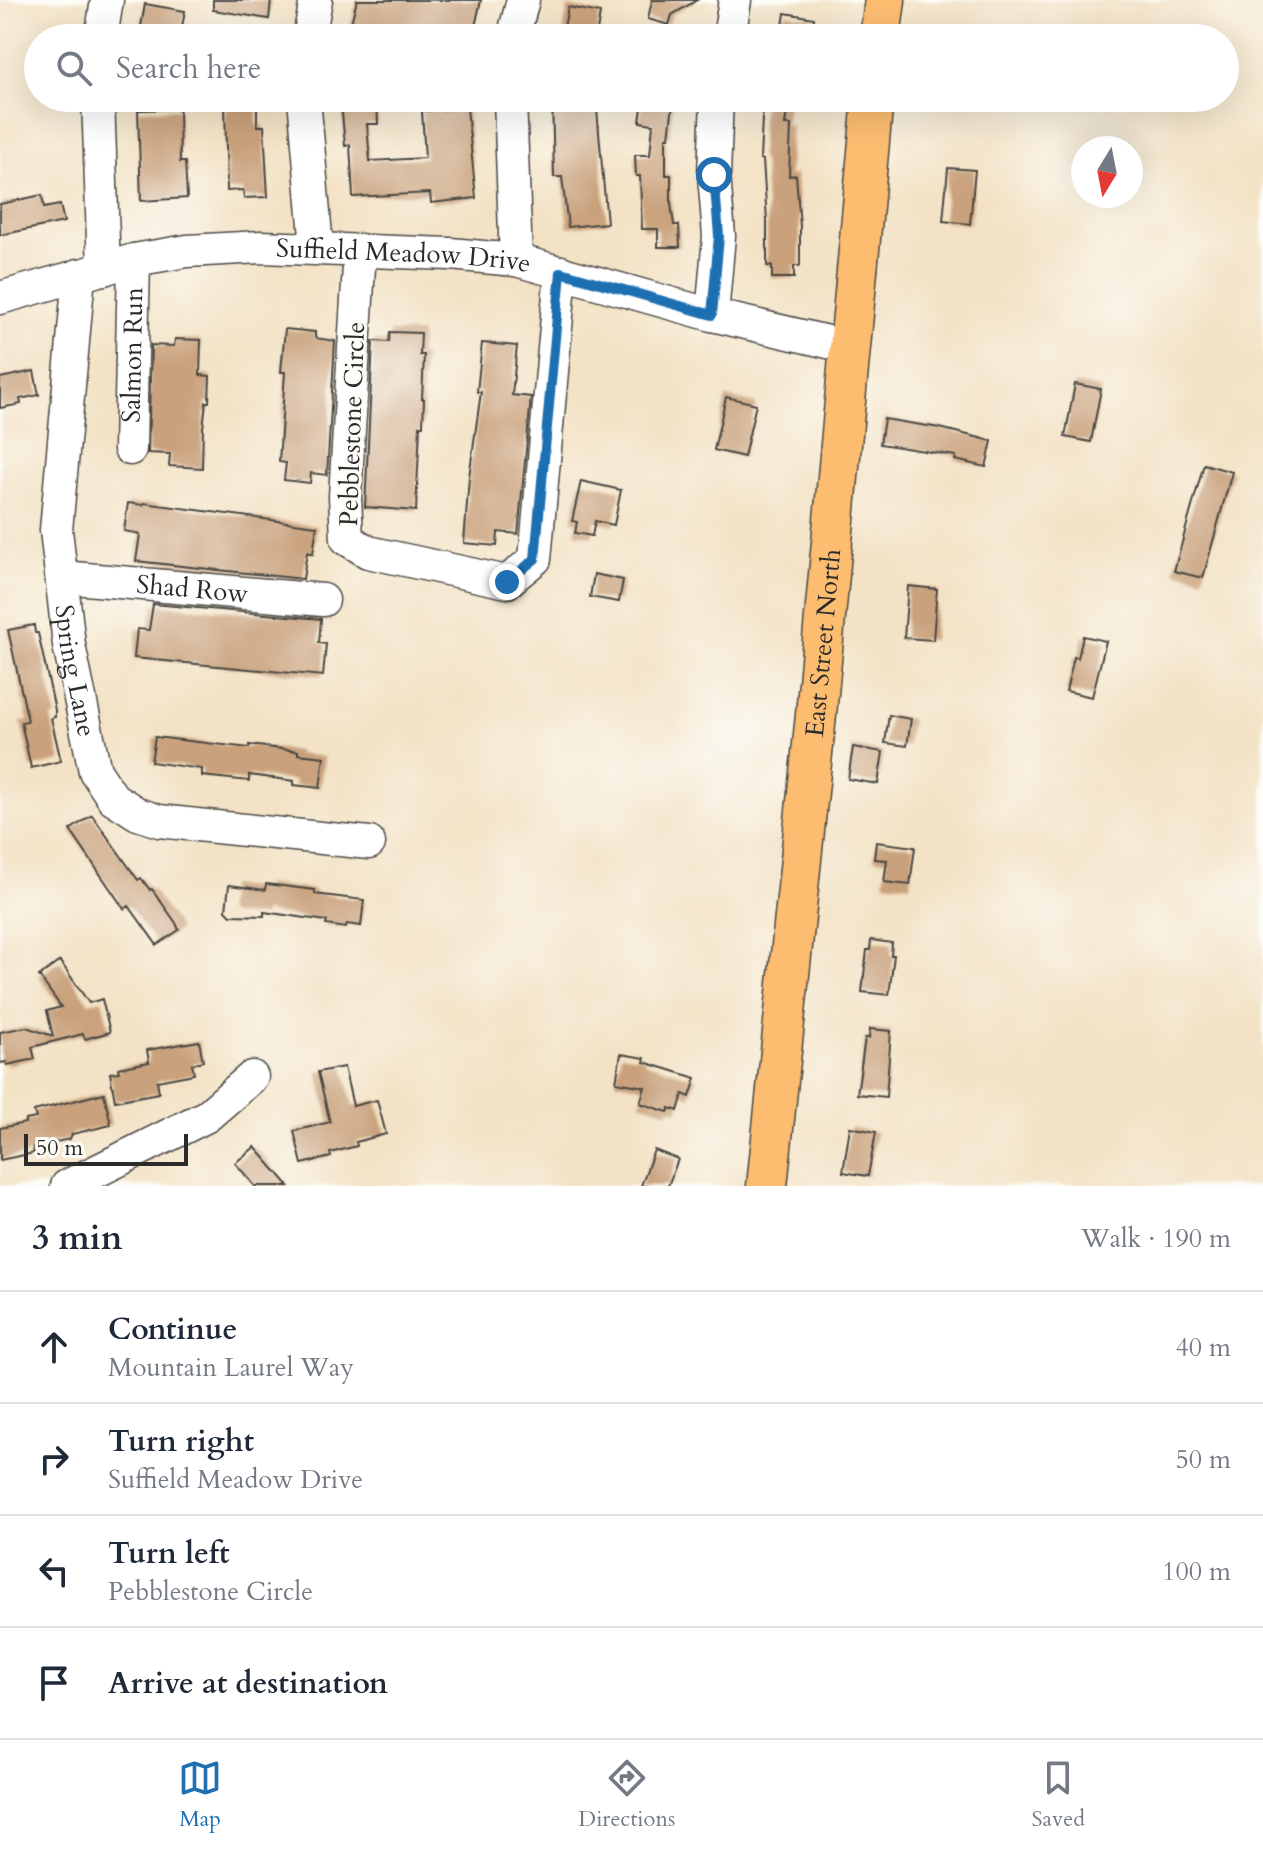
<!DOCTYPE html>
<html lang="en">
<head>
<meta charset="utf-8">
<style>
  body { margin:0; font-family:Cardo,serif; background:#f6f6f7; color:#1f2937 }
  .compass { position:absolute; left:1071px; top:136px; width:72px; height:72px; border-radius:50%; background:#fff; box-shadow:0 8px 32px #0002; rotate:190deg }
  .scale { position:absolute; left:24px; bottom:20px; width:164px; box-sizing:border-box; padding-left:8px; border:4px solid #2b2b2b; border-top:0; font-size:22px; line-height:28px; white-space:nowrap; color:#2b2b2b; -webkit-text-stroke:6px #fdfcf7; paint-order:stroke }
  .stop { position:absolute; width:24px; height:24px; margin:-18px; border:6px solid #1f6fb2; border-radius:50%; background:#fff }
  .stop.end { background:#1f6fb2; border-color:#fff; box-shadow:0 2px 8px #0008 }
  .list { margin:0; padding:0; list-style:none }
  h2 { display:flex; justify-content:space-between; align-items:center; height:104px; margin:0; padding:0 32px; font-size:34px }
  h2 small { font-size:26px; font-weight:400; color:#747a83 }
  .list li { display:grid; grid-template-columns:52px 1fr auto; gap:24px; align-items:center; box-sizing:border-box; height:112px; padding:0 32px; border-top:2px solid #e0e1e3 }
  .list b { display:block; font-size:30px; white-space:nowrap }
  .list p { margin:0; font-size:26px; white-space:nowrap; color:#747a83 }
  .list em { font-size:26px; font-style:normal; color:#747a83 }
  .icon { flex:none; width:44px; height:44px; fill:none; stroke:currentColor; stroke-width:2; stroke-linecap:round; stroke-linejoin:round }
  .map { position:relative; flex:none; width:1263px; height:1186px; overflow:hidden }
  .search { position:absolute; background:#fff; box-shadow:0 8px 32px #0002; left:24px; right:24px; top:24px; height:88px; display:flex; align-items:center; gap:20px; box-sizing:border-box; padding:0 28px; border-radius:44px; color:#747a83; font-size:30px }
  .sheet { height:552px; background:#fff }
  nav { display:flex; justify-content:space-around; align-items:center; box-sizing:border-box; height:112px; border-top:2px solid #e0e1e3; background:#fff; font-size:22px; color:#747a83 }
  nav a { display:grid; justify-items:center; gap:4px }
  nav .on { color:#1f6fb2 }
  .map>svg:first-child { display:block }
</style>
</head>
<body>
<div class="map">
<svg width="1263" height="1186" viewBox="0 0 1263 1186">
  <rect width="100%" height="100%" fill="#fdfcf7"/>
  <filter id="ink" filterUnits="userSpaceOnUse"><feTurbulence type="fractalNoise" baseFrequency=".0125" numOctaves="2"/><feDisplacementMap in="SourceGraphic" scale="16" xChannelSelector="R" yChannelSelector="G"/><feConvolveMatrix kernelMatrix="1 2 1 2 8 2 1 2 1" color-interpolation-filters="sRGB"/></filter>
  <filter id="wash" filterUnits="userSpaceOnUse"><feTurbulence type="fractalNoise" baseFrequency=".006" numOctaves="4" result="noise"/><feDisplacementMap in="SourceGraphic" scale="32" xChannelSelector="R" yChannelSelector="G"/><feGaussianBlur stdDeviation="1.8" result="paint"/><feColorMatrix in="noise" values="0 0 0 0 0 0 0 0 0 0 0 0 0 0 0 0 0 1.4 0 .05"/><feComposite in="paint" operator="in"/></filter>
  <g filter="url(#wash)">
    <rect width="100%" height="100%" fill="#f3e2c5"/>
    <g id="blocks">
      <path fill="#c9a17c" d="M213,0h58l-2,19 -56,-9z
        M357,0h124l-7,31 -27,-6 -1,13h-99z
        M652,0h45l-25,15 -3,10 -21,-6z
        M145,4l40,7 -5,27h-41z
        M568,7l32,6 -4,24 -11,-2 -1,3h-22z
        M785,13l29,5 -2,20h-31z
        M552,98h44l11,125 -39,4 -6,-50h-8z
        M763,98h26l-4,27h6l-2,51 7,-1 4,51v40h-6v12h-22v-12h-5v-45l-4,-61 -3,-1z
        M377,99l1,25h-11l3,37 55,-3 -3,-47 45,-3 9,90 -45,5 -1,-10 -77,4 -3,-52 -5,1 -4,-44z
        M643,100l30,4 -4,33h-3v38h5v29l3,21h5l1,22h-22v-18h-16l-2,-53h-4l-1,-21h15l3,-31 -13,-2z
        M225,103h32v23h7l4,71 -24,1 -1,-8 -16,1z
        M179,109l1,53h5l2,36 -46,3 -3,-91z
        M948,168l27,2 -5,54 -27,-3z
        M42,195l2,13 16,-3 4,17 -64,13v-31z
        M285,329l30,3v6l20,3 -8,134 -16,-2 -1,10 -26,-3 2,-17 -7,-1 6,-90h-4z
        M390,332l31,1 -1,22h4l-2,44h2l-1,27h-3l-4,85 -51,-4 8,-166 16,1z
        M175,339l26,1 -1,35 10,1 -1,26h-3l-3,26 -1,40 -33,-2 1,-12 -22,-1 3,-108 23,1z
        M482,343l35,3 -5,49 19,2 -13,137 -20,-2 -1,14 -33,-3 5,-66 12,-85h-4z
        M34,371l5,24 -19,4 1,5 -21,4v-30z
        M1075,384l26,5 -10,53 -26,-5z
        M726,397l30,7 -12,53 -30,-7z
        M884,419l56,9 52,13 -6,26 -31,-7 1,-4 -76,-12z
        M1204,464l28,8 -29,106 -29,-7z
        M581,481l40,9 -7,35 -19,-4 -3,15 -17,-3 2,-11 -5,-1z
        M128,503l15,2 1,-2 173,23 -4,28 -6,-2 -4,27 -167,-18 4,-27 -16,-3z
        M594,574l29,6 -4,22 -29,-5z
        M908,586l29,3 -4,51 -29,-2z
        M153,604l168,15 -2,24 7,1 -3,32 -189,-18 3,-29 12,1z
        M34,625l1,8h3l17,77v7l-4,1 10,43 -30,7 -10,-46 7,-1 -20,-91z
        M1083,636l23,5 -14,56 -26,-6 8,-34 4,1z
        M889,715l22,4 -4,27 -22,-3z
        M155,737l94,11v-3l49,6v3l26,3 -4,31 -26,-3v-4l-45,-6v6l-47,-5v-7l-51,-7z
        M853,747l30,5 -5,32 -30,-5z
        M92,815l46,65 3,-2 9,12 2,-1 24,34 3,7 -22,15 -28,-39 -5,3 -54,-79z
        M876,842l39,5 -5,38 -26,-3 3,-22 -13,-1z
        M266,884l49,6v4l49,6 -3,26 -14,-2 -1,4 -20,-3 1,-4 -63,-9v4l-33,-1 -5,-5 3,-25 36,5z
        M871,940l21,3 -1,12h3l-5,40 -27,-3 5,-42h3z
        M60,961l29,42 13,-4 8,33 -25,7 -2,-5 -51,13 3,12 -28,6 -1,-3 -6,1v-31l26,-5 27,9 -6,-25 14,-4 -22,-31z
        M870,1029l21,2 -5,66 -29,-3 8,-56h4z
        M199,1041l4,20 -11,3 2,10 -37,7 2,12 -44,8 -5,-28 9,-1 -1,-4 31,-6 -2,-12z
        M621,1054l24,4 -1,4 52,16 -6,19 -7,-3 -5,17 -8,-3 -2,4 -28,-9 5,-16 -29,-5z
        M344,1067l9,39 24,-6 9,34 -30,8 1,4 -27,7 1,4 -29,7 -8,-33 36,-9 -12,-50z
        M104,1093l7,32 -39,9 -2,5 -37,8 1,6 -34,7v-32l25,-5v-3l11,-2 -2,-7z
        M850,1127l26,5 -8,44 -25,-4z
        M255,1147l34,39h-34l-20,-23z
        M654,1150l24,9 -10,27h-27z"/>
    </g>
  </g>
  <g filter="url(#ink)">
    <use href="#blocks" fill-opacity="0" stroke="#494642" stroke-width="2"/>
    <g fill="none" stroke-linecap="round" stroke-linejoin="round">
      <defs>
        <g id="minor">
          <path d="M101,38l6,-38"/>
          <path d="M309,38l7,-38"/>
          <path d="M513,38l10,-38"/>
          <path d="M729,38l6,-38"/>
          <path d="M98,98l6,171"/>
          <path d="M304,98l13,150"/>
          <path d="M510,98l6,162"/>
          <path d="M360,250l-15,246 2,43 21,13 139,30 28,-23 26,-287"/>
          <path id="s1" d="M79,275l-23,255 13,115 26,126 18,27 25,16 21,7 210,22"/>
          <path id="s2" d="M0,298l134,-38 53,-9 74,-4 189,7 66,6 196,55 137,32"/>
          <path d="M712,315l7,-79 -5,-61 3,-77"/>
          <path id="s3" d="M130,449l4,-189"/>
          <path id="s4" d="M63,577l260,23"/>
          <path d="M67,1186l140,-70 45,-39"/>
        </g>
        <g id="major">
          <path d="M880,38l5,-38"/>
          <path id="s5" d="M767,1186l49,-471 57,-617"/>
        </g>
      </defs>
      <use href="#minor" stroke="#494642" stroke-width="35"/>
      <use href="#major" stroke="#494642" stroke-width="43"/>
      <use href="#minor" stroke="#fff" stroke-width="32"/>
      <use href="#major" stroke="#fcbd6f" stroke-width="40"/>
    </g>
  </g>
  <g fill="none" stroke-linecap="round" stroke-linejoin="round" filter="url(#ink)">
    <path stroke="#1f6fb2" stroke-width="10" d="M507,582l28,-23 26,-287 151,43 7,-79 -5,-61"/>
  </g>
  <g text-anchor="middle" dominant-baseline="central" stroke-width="6" stroke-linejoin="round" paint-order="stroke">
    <g font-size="26" fill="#2b2b2b" stroke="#fdfcf7">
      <text stroke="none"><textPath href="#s2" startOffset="410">Suffield Meadow Drive</textPath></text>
      <text stroke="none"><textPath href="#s3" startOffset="94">Salmon Run</textPath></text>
      <text transform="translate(352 424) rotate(-88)">Pebblestone Circle</text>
      <text stroke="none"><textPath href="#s4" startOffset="130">Shad Row</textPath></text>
      <text stroke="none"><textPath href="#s5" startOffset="546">East Street North</textPath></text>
      <text stroke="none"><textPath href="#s1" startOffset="398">Spring Lane</textPath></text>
    </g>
  </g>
</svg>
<svg class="compass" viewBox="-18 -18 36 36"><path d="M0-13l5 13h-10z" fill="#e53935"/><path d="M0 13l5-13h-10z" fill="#747a83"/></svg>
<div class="scale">50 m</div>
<div class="stop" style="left:714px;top:175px"></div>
<div class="stop end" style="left:507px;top:582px"></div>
<div class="search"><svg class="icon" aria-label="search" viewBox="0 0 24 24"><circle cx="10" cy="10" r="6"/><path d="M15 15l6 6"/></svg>Search here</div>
</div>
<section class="sheet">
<h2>3 min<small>Walk · 190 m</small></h2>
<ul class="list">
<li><svg class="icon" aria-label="ahead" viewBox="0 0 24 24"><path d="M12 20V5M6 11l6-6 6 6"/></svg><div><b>Continue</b><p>Mountain Laurel Way</p></div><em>40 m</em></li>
<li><svg class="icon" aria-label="right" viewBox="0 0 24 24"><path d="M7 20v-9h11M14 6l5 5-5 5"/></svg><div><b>Turn right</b><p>Suffield Meadow Drive</p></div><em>50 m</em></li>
<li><svg class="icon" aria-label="left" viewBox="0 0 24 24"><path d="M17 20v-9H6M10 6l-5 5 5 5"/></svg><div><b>Turn left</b><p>Pebblestone Circle</p></div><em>100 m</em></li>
<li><svg class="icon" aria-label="arrive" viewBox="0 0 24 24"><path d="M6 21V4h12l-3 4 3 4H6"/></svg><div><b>Arrive at destination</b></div></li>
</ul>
</section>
<nav>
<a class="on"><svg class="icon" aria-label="map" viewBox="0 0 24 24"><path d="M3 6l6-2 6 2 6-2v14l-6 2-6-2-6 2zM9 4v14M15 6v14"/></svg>Map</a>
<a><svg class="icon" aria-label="directions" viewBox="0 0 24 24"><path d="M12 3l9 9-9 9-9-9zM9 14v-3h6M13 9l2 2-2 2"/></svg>Directions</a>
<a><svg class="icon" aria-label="saved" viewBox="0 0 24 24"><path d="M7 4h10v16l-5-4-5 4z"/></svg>Saved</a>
</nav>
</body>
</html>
